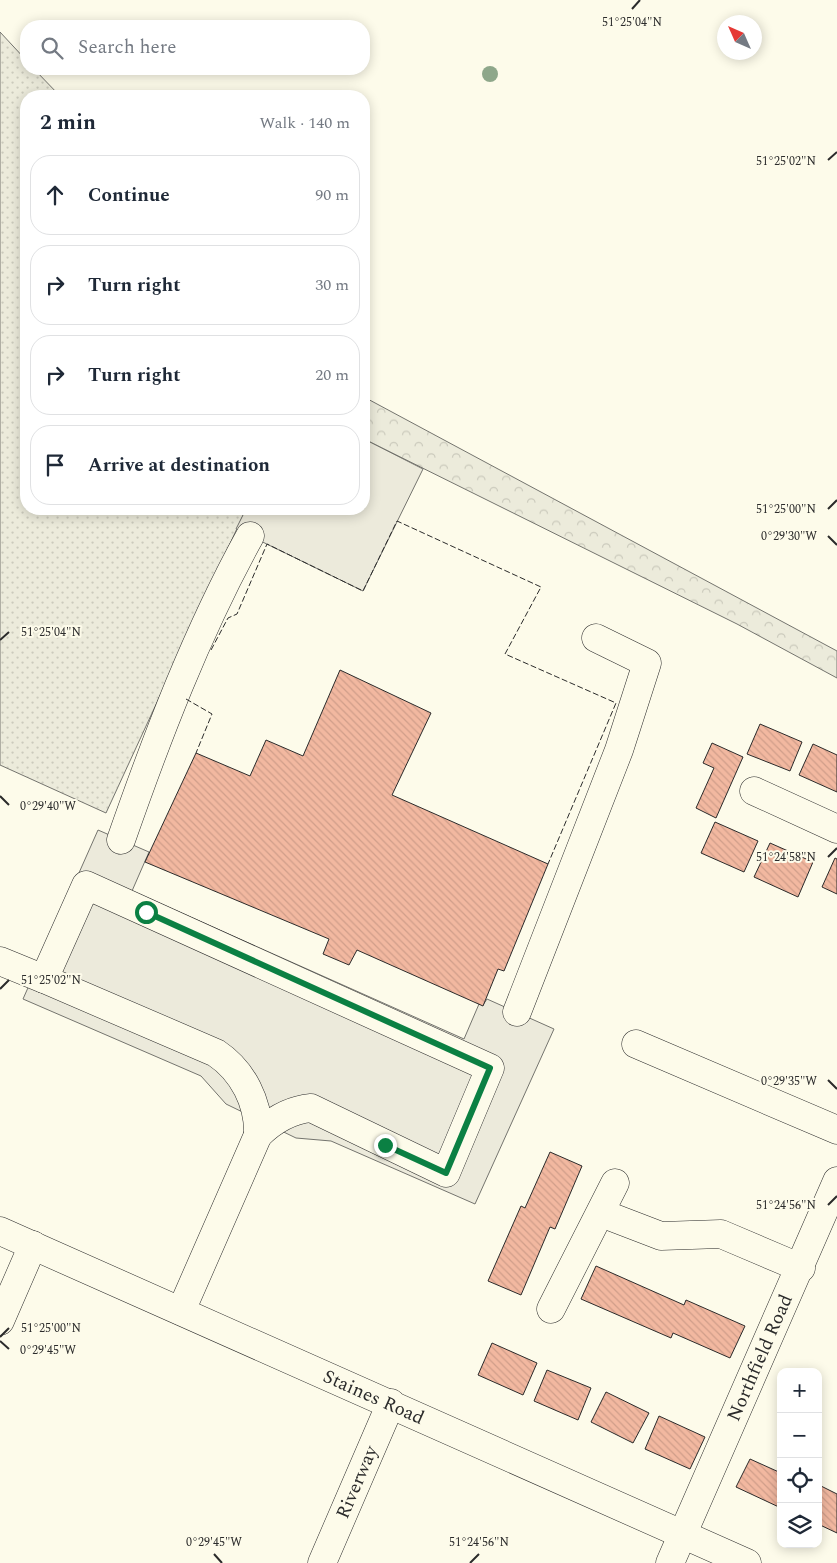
<!DOCTYPE html>
<html lang="en">
<head>
<meta charset="utf-8">
<style>
  body { margin:0; font-family:Spectral,serif; background:#f6f6f7; color:#1f2937 }
  .controls { position:absolute; right:15px; bottom:15px; display:grid; overflow:hidden; border-radius:10px; box-shadow:0 2px 12px #0003 }
  .controls button { width:45px; height:45px; display:grid; place-items:center; padding:0; border:0; border-bottom:1px solid #e0e1e3; background:#fff; color:#1f2937; font:25px sans-serif }
  .compass { position:absolute; left:717px; top:15px; width:45px; height:45px; border-radius:50%; background:#fff; box-shadow:0 2px 12px #0003; rotate:315deg }
  .stop { position:absolute; width:15px; height:15px; margin:-11px; border:4px solid #0b8043; border-radius:50%; background:#fff }
  .stop.end { background:#0b8043; border-color:#fff; box-shadow:0 1px 5px #0008 }
  .list { margin:0; padding:0; list-style:none }
  h2 { display:flex; justify-content:space-between; align-items:center; height:65px; margin:0; padding:0 20px; font-size:21px }
  h2 small { font-size:16px; font-weight:400; color:#747a83 }
  .list li { display:grid; grid-template-columns:32px 1fr auto; gap:15px; align-items:center; box-sizing:border-box; height:80px; margin:0 10px 10px; padding:0 10px; border:1px solid #e0e1e3; border-radius:20px }
  .list b { display:block; font-size:19px; white-space:nowrap }
  .list em { font-size:16px; font-style:normal; color:#747a83 }
  .icon { flex:none; width:28px; height:28px; fill:none; stroke:currentColor; stroke-width:2; stroke-linecap:round; stroke-linejoin:round }
  .map { position:relative; flex:none; width:837px; height:1563px; overflow:hidden }
  .search { position:absolute; background:#fff; box-shadow:0 2px 12px #0003; left:20px; top:20px; width:350px; height:55px; display:flex; align-items:center; gap:12px; box-sizing:border-box; padding:0 18px; border-radius:20px; color:#747a83; font-size:19px }
  .panel { position:absolute; background:#fff; box-shadow:0 2px 12px #0003; left:20px; top:90px; width:350px; height:425px; border-radius:20px }
  .map>svg:first-child { display:block }
</style>
</head>
<body>
<div class="map">
<svg width="837" height="1563" viewBox="0 0 837 1563">
  <defs>
    <pattern id="forest-crowns" width="20" height="18" patternUnits="userSpaceOnUse" patternTransform="scale(1.25)"><rect width="20" height="18" fill="#ecebdb"/><path d="M2 6a3 3 0 1 1 6 0M12 15a3 3 0 1 1 6 0" fill="none" stroke="#cbcabc"/></pattern>
    <pattern id="park-dots" width="8" height="8" patternUnits="userSpaceOnUse" patternTransform="scale(1.25)"><rect width="8" height="8" fill="#ecebdb"/><path d="M2 2h.1M6 6h.1" fill="none" stroke="#cbcabc" stroke-width="1.8" stroke-linecap="round"/></pattern>
    <pattern id="building-back-hatch" width="6" height="6" patternUnits="userSpaceOnUse" patternTransform="scale(1.25)"><rect width="6" height="6" fill="#f2b8a0"/><path d="M-1 5l2 2M0 0l6 6M5-1l2 2" fill="none" stroke="#d09e8a"/></pattern>
  </defs>
  <rect width="100%" height="100%" fill="#fdfbea"/>
  <path fill="url(#forest-crowns)" stroke="#74746e" d="M364,397l473,254v27l-100,-54 -373,-185z"/>
  <path fill="url(#park-dots)" stroke="#74746e" d="M0,32l26,28v9h8l26,27h-34v413h220l-140,304 -106,-48z"/>
  <path fill="#eceadb" stroke="#74746e" d="M364,439l59,30 -60,122 -127,-62 10,-20h118z
    M98,830l51,22 -17,39 332,148 15,-35 4,1 4,-6 67,30 -79,175 -144,-63 -35,-3 -70,-34 -25,-28 -178,-77z"/>
  <path fill="url(#building-back-hatch)" stroke="#2b2b2b" d="M340,670l91,43 -39,82 156,69 -44,107 -6,-2 -15,37 -126,-56 -8,15 -26,-11 6,-15 -184,-77 51,-109 54,23 16,-36 37,16z
    M760,724l42,18 -12,29 -43,-17z
    M712,743l31,14 -27,61 -20,-10 18,-40 -11,-5z
    M813,744l24,11v37l-38,-17z
    M715,822l43,19 -14,31 -43,-19z
    M770,843l43,19 -15,35 -44,-20z
    M835,858l2,1v35l-15,-7z
    M550,1152l32,14 -27,63 -5,-2 -29,68 -33,-14 33,-75 4,2z
    M596,1266l88,39 2,-5 59,26 -15,32 -57,-25 -2,5 -90,-39z
    M492,1343l45,20 -14,32 -45,-20z
    M547,1370l44,18 -13,32 -44,-19z
    M606,1392l43,21 -16,30 -42,-21z
    M659,1416l46,21 -15,32 -45,-20z
    M750,1459l31,14v35l-45,-21z
    M821,1486l16,8v39l-19,-9v-33z"/>
  <g fill="none" stroke-linecap="round" stroke-linejoin="round">
    <defs>
      <g id="minor">
        <path d="M754,791l83,38"/>
        <path d="M121,840c36,-103 76,-208 129,-304"/>
        <path d="M86,885l404,183 -44,105 -135,-65c-21,2 -39,13 -53,27 1,-32 -15,-64 -42,-82l-172,-74z"/>
        <path d="M0,961l44,18"/>
        <path d="M517,1012l102,-262 28,-87 -51,-25"/>
        <path d="M636,1044l201,86"/>
        <path d="M601,1213l60,23 60,-2 80,34"/>
        <path d="M551,1309l64,-126"/>
        <path d="M181,1311l77,-176"/>
        <path d="M0,1321l33,-76"/>
        <path id="s1" d="M322,1563l69,-160"/>
        <path id="s2" d="M670,1563l167,-382"/>
      </g>
      <g id="major">
        <path id="s3" d="M0,1231l747,332"/>
      </g>
    </defs>
    <use href="#minor" stroke="#2b2b2b" stroke-width="29"/>
    <use href="#major" stroke="#2b2b2b" stroke-width="29"/>
    <use href="#minor" stroke="#fdfbea" stroke-width="28"/>
    <use href="#major" stroke="#fdfbea" stroke-width="28"/>
    <path stroke="#2b2b2b" stroke-width="1" stroke-dasharray="6 2.5" stroke-linecap="butt" d="M211,650l17,-32 9,-4 30,-70 96,47 34,-70 144,66 -36,67 111,49 -68,161
      M186,699l26,15 -16,39"/>
  </g>
  <circle fill="#8ea78a" cx="490" cy="74" r="8"/>
  <g fill="none" stroke-linecap="round" stroke-linejoin="round">
    <path stroke="#0b8043" stroke-width="6" d="M146,912l344,156 -44,105 -61,-28"/>
  </g>
  <path fill="none" stroke="#2b2b2b" stroke-width="2" d="M632,9l8,-9M828,160l9,-8M828,509l9,-9M828,536l9,9M0,640l9,-8M0,796l9,9M828,857l9,-9M0,989l9,-9M828,1080l9,9M828,1205l9,-9M0,1337l9,-9M0,1341l9,8M214,1554l8,9M470,1563l9,-9"/>
  <g text-anchor="middle" dominant-baseline="central" stroke-width="4" stroke-linejoin="round" paint-order="stroke">
    <g font-size="19" fill="#2b2b2b" stroke="#fdfbea">
      <text stroke="none"><textPath href="#s2" startOffset="224">Northfield Road</textPath></text>
      <text stroke="none"><textPath href="#s3" startOffset="409">Staines Road</textPath></text>
      <text stroke="none"><textPath href="#s1" startOffset="88">Riverway</textPath></text>
    </g>
  </g>
  <g font-size="12" text-anchor="middle" fill="#2b2b2b" stroke="#fdfbea" stroke-width="4" stroke-linejoin="round" paint-order="stroke">
    <text x="632" y="26">51°25'04"N</text>
    <text x="786" y="165">51°25'02"N</text>
    <text x="786" y="513">51°25'00"N</text>
    <text x="789" y="540">0°29'30"W</text>
    <text x="51" y="636">51°25'04"N</text>
    <text x="48" y="810">0°29'40"W</text>
    <text x="786" y="861">51°24'58"N</text>
    <text x="51" y="984">51°25'02"N</text>
    <text x="789" y="1085">0°29'35"W</text>
    <text x="786" y="1209">51°24'56"N</text>
    <text x="51" y="1332">51°25'00"N</text>
    <text x="48" y="1354">0°29'45"W</text>
    <text x="214" y="1546">0°29'45"W</text>
    <text x="479" y="1546">51°24'56"N</text>
  </g>
</svg>
<div class="controls">
<button>+</button>
<button>−</button>
<button><svg class="icon" aria-label="locate" viewBox="0 0 24 24"><circle cx="12" cy="12" r="6"/><path d="M12 2v4M12 18v4M2 12h4M18 12h4"/></svg></button>
<button><svg class="icon" aria-label="layers" viewBox="0 0 24 24"><path d="M12 4l9 5-9 5-9-5zM3 14l9 5 9-5"/></svg></button>
</div>
<svg class="compass" viewBox="-18 -18 36 36"><path d="M0-13l5 13h-10z" fill="#e53935"/><path d="M0 13l5-13h-10z" fill="#747a83"/></svg>
<div class="stop" style="left:146px;top:912px"></div>
<div class="stop end" style="left:385px;top:1145px"></div>
<div class="search"><svg class="icon" aria-label="search" viewBox="0 0 24 24"><circle cx="10" cy="10" r="6"/><path d="M15 15l6 6"/></svg>Search here</div>
<section class="panel">
<h2>2 min<small>Walk · 140 m</small></h2>
<ul class="list">
<li><svg class="icon" aria-label="ahead" viewBox="0 0 24 24"><path d="M12 20V5M6 11l6-6 6 6"/></svg><div><b>Continue</b></div><em>90 m</em></li>
<li><svg class="icon" aria-label="right" viewBox="0 0 24 24"><path d="M7 20v-9h11M14 6l5 5-5 5"/></svg><div><b>Turn right</b></div><em>30 m</em></li>
<li><svg class="icon" aria-label="right" viewBox="0 0 24 24"><path d="M7 20v-9h11M14 6l5 5-5 5"/></svg><div><b>Turn right</b></div><em>20 m</em></li>
<li><svg class="icon" aria-label="arrive" viewBox="0 0 24 24"><path d="M6 21V4h12l-3 4 3 4H6"/></svg><div><b>Arrive at destination</b></div></li>
</ul>
</section>
</div>
</body>
</html>
